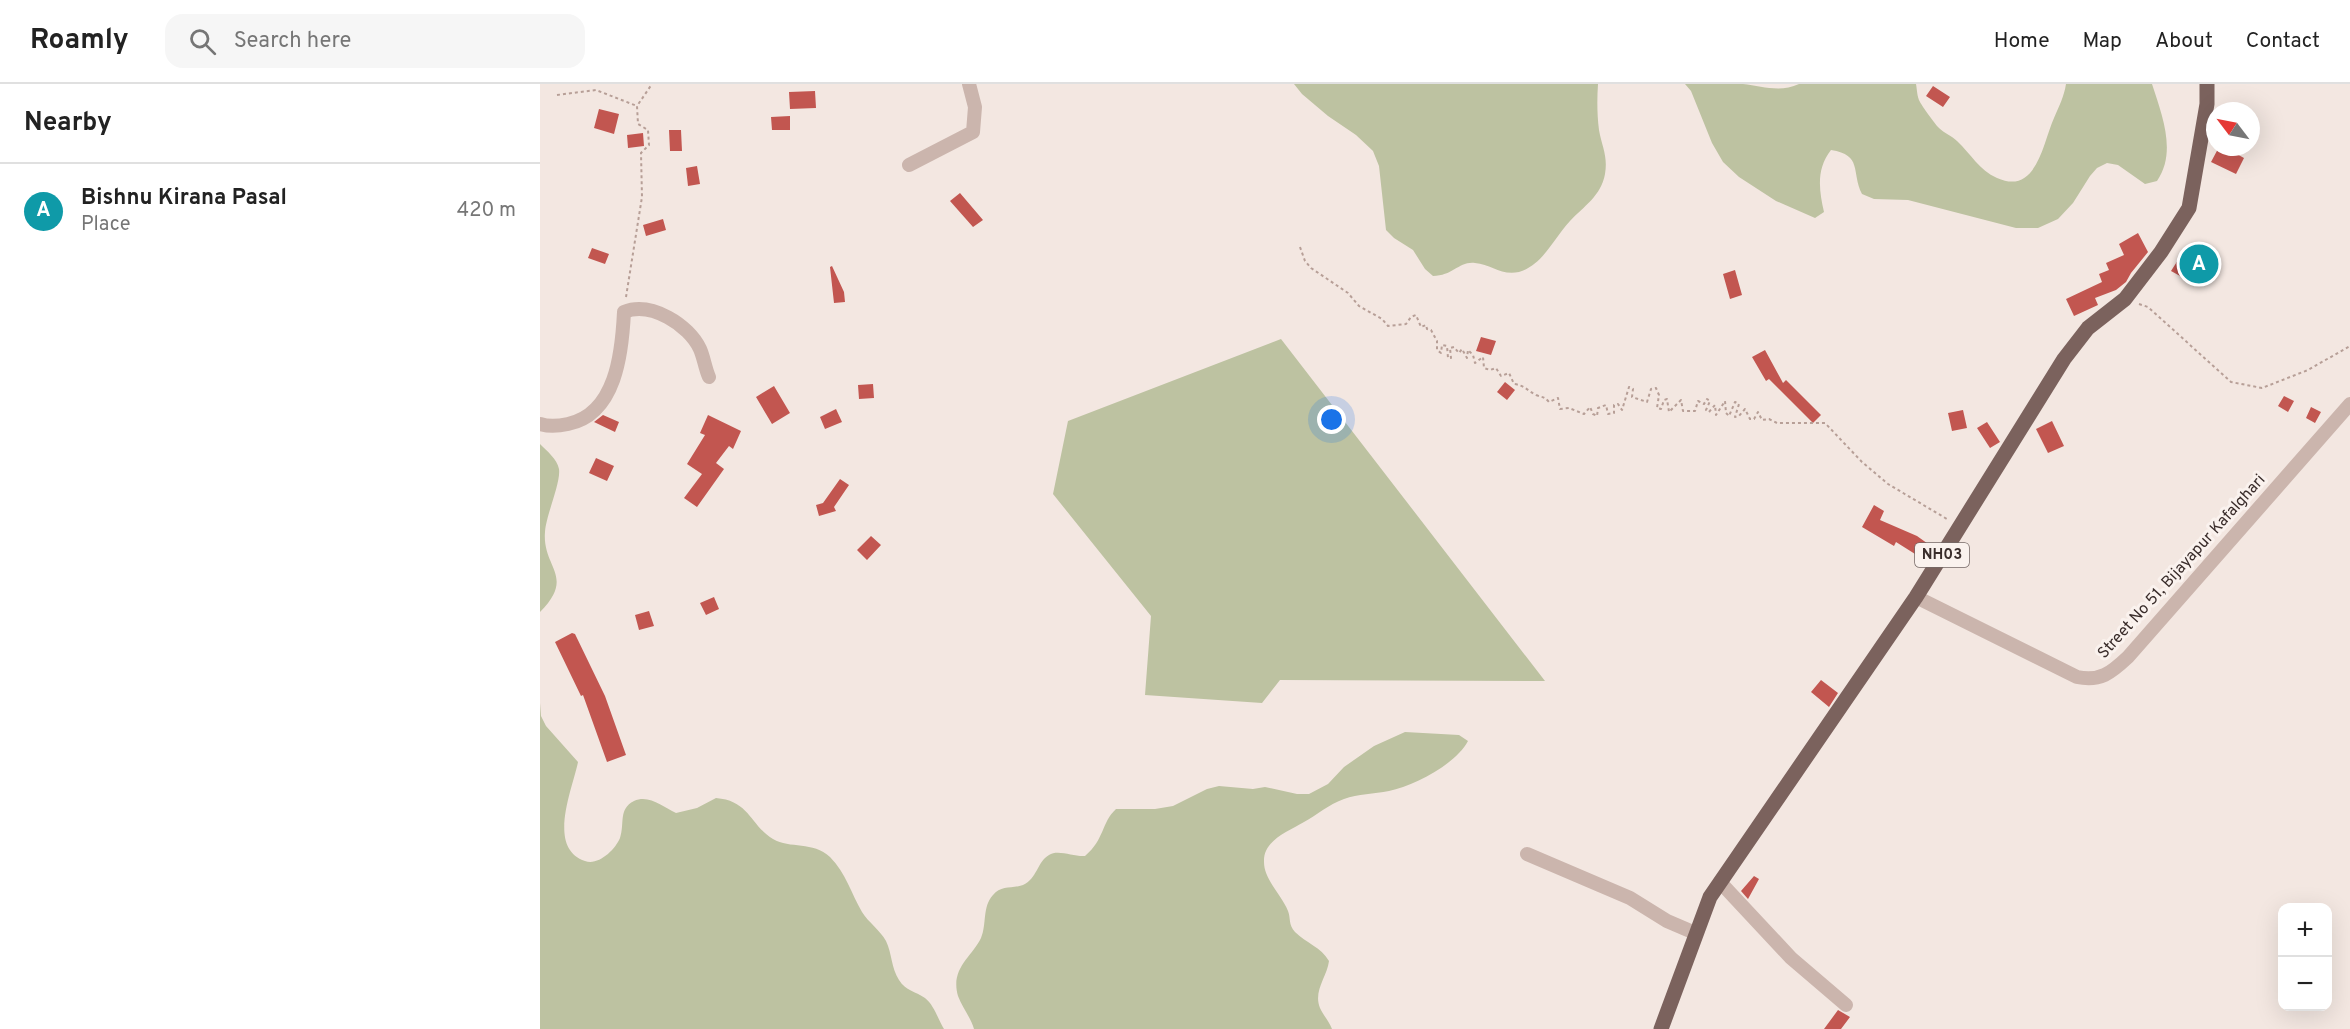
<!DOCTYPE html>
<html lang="en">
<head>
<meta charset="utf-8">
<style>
  body { margin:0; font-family:Overpass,sans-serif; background:#f6f6f6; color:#222 }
  .controls { position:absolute; right:18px; bottom:18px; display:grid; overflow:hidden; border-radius:12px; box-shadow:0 6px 24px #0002 }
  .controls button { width:54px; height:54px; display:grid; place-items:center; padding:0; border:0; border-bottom:2px solid #e0e0e0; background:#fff; color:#222; font:30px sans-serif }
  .compass { position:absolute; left:1666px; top:18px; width:54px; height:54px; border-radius:50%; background:#fff; box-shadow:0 6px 24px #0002; rotate:302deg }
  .you { position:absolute; left:792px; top:336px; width:21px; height:21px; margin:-15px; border:4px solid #fff; border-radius:50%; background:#1a73e8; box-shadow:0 0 0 9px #1a73e833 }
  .badge { display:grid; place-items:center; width:39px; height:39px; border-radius:50%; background:#111827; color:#fff; font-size:20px; font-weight:700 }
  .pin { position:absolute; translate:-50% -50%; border:3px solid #fff; box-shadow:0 2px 6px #0006 }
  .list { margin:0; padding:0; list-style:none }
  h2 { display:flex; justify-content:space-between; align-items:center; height:78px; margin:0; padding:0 24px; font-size:26px }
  h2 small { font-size:20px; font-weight:400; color:#767676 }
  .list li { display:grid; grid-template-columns:39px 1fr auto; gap:18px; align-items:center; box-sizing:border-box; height:96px; padding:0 24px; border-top:2px solid #e0e0e0 }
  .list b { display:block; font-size:22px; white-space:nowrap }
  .list p { margin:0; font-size:20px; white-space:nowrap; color:#767676 }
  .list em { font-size:20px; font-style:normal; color:#767676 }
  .icon { flex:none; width:33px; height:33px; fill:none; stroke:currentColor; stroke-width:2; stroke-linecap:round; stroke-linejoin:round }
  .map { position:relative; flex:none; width:1810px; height:945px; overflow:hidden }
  header { display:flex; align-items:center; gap:36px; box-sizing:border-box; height:84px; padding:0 30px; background:#fff; border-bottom:2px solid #e0e0e0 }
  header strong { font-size:28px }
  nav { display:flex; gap:33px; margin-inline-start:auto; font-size:21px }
  .search { width:420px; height:54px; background:#f6f6f6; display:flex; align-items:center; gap:15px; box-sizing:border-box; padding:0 21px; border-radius:18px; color:#767676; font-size:22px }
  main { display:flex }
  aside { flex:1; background:#fff }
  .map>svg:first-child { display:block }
</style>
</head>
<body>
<header>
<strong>Roamly</strong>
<div class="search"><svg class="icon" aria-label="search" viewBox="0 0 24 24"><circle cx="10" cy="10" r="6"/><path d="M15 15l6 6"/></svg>Search here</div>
<nav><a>Home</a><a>Map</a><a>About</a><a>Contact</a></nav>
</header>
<main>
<aside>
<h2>Nearby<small></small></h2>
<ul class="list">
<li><span class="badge" style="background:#0f9aa8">A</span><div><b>Bishnu Kirana Pasal</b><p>Place</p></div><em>420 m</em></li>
</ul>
</aside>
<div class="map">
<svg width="1810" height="945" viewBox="0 0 1810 945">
  <rect width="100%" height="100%" fill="#f3e7e1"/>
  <path fill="#bdc2a1" d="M754,0h304c-1,15 -1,31 1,46 3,17 9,26 6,44 -4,22 -21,32 -35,47 -16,17 -27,44 -51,51 -18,4 -28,-8 -44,-9 -16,-2 -22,13 -42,13l-8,-7 -12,-19 -19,-12 -8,-8 -7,-64 -6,-15 -17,-16 -28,-19 -26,-22z
    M1145,0c19,0 39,0 58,0 19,2 37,9 56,0h117c1,5 1,13 4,18 2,4 15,22 19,26 5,5 13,8 18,13 14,13 22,29 40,37 40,18 46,-36 57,-60 5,-12 10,-21 12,-34h86c10,31 25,68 5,97l-12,3 -27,-19 -11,-2 -10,5 -7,8 -17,27 -15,16 -20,9h-22l-108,-28 -34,-1 -12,-5c-11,-22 1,-39 -31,-44 -15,19 -12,40 -7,62l-9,6 -39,-17 -37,-24 -16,-15 -11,-19 -21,-52z
    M741,255l264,342 -265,-1 -18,23 -117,-8 6,-79 -98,-122 15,-73z
    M0,360c7,7 17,15 19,25 2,14 -13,46 -14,63 -3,36 31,44 -5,80z
    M0,619l1,13 5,10 32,36c-5,26 -32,86 7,99 13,5 30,-11 35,-23 5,-14 -2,-29 14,-37 15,-7 29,6 42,12l21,-5 19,-10c34,3 33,26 57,41 17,10 40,2 57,18 16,16 21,36 32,55 7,11 18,18 24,29 6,12 5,27 13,39 7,11 16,11 26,18 9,7 13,21 19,31h-404z
    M865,648l54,3 9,6c-12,23 -54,45 -79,50 -15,3 -31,3 -45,8 -15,5 -27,16 -40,23 -15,9 -41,18 -40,40 0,18 18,33 24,49 3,8 0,13 7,21 11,11 26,15 34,29 -2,16 -16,30 -9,47 3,7 9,13 12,21h-358c-3,-11 -12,-22 -16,-33 -8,-28 14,-39 23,-58 6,-14 1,-31 12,-43 8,-10 19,-6 30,-10 14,-6 14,-23 26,-30 9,-6 25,2 36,1 20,-17 16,-33 31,-47h39l18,-3 34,-17 12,-3 34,3 12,-2 32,7h12l19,-10 16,-17 30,-21z"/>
  <path fill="#c25650" d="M1393,2l17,11 -7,10 -17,-11z
    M275,7l1,17 -26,1 -1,-17z
    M59,25l20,5 -5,20 -20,-6z
    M250,32v14h-18l-1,-13z
    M129,46h12l1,21h-12z
    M103,49l1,13 -16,2 -1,-13z
    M1679,63h5l20,11 -8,16 -25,-12z
    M157,82l3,18 -12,2 -2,-18z
    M420,109l23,27 -10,7 -23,-26z
    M123,135l3,11 -20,6 -3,-11z
    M1598,149l10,19 -17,21 -5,9 -10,8 -21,8 3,7 -24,11 -8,-17 36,-17 -3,-8 10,-4 -3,-7 18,-8 -5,-11z
    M1647,162l22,10 -5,14 -4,-2 -9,14 -20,-11z
    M52,164l17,6 -4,10 -17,-6z
    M292,182l12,26 1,10 -11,1 -4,-36z
    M1195,186l7,25 -12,4 -7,-25z
    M941,253l15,4 -5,14 -15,-4z
    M1225,266l18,33 3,-3 35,35 -8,8 -44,-44 -3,2 -14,-24z
    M965,298l10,8 -8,10 -10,-8z
    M333,300l1,14 -15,1 -1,-14z
    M234,302l16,27 -18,11 -16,-27z
    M1744,312l10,5 -6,11 -10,-6z
    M1771,323l10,5 -6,11 -9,-5z
    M296,325l6,13 -17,7 -5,-12z
    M1423,326l4,18 -15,3 -4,-18z
    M63,331l16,7 -4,10 -21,-10z
    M168,331l33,16 -8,18 -4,-3 -13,17 8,6 -27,38 -13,-9 18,-24 -15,-10 18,-29 -5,-2z
    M1512,337l12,25 -16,7 -12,-24z
    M1447,338l13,20 -10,6 -13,-20z
    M56,374l18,8 -7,15 -18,-8z
    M300,395l9,6 -15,22 2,4 -17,5 -3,-11 7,-2z
    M1334,421l10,6 -4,9 37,16 14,10 -8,13 -27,-17 -2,4 -32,-19z
    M331,452l10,9 -14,15 -10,-10z
    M174,513l5,12 -13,6 -6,-12z
    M109,527l5,15 -15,4 -4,-15z
    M32,549l3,1 30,62 21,59 -19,7 -24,-67 -2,1 -26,-54z
    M1281,596l17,13 -9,14 -18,-15z
    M1214,792l5,3 -11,20 -7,-8z
    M1298,926l12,7 -9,12h-17z"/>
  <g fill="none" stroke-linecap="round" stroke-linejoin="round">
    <path stroke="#b79f97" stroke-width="2" stroke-dasharray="3 3" stroke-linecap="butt" d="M17,11l39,-5 41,16
      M760,163l5,14 6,7 37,25 11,13 23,13 6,7 18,-2 5,-7 5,-2 5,12 5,-2 1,4 4,1 6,11v9l4,3 1,-8 5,1 1,12h3l-1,-10 4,-1 5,6 3,-4 5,9 1,-8 5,5 2,8 8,-6 1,11 6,2 6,-2 5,8 8,-3 5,11c10,1 14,7 22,11 7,3 8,1 13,7l9,-4 2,11 9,-1 15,6 6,-7 3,7 4,2 1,-8 8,-3 2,9 6,-1v-8l4,-1 4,6 7,-23 4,2 -1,8 15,5 4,-13 5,-1 3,7 -2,13 4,1 3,-9 3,-1 2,13 12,-12 2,11h12l3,-10 6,3 3,-5 3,2 -4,9 3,2 6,-7 1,10 9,-14 1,12 3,3 6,-14 4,2 -4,13 4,-1 6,-7 5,10h4l4,-7 4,8 7,-1 8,4h48l37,39 26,22 59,35
      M86,213l16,-100 -1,-44 8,-8 -1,-15 -10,-6 -1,-18 15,-22
      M1599,220l9,3 83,75 31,6 46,-18 42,-24"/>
    <path stroke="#cbb5ad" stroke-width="14" d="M369,81l64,-33 2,-25 -6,-23
      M0,340c9,3 19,2 28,0 48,-10 54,-71 56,-112 27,-11 65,13 76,37 4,9 5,19 9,28
      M1376,513l161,80c23,5 34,-4 51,-20l222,-253
      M987,770l103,44 37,23 28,12
      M1180,798l71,76 55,47"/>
    <path stroke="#7b625d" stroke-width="15" d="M1121,945l49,-132 206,-300 148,-238 24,-31 37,-29 36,-47 28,-44 18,-104v-20"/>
  </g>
  <g text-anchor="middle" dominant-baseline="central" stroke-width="6" stroke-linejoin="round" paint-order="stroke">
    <rect fill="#faf2ee" stroke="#746866" stroke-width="1.5" x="1375" y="459" width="54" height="24" rx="4.5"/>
    <g font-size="15" font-weight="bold" fill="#3a2d2b">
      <text x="1402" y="471">NH03</text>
    </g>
    <g font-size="16" fill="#3a2d2b" stroke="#faf2ee">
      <text transform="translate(1642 483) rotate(-48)">Street No 51, Bijayapur Kafalghari</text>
    </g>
  </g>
</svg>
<div class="controls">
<button>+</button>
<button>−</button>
</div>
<svg class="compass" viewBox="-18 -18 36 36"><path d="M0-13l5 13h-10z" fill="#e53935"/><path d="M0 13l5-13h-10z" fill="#767676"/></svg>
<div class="you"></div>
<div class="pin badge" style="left:1659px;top:180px;background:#0f9aa8">A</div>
</div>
</main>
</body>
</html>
